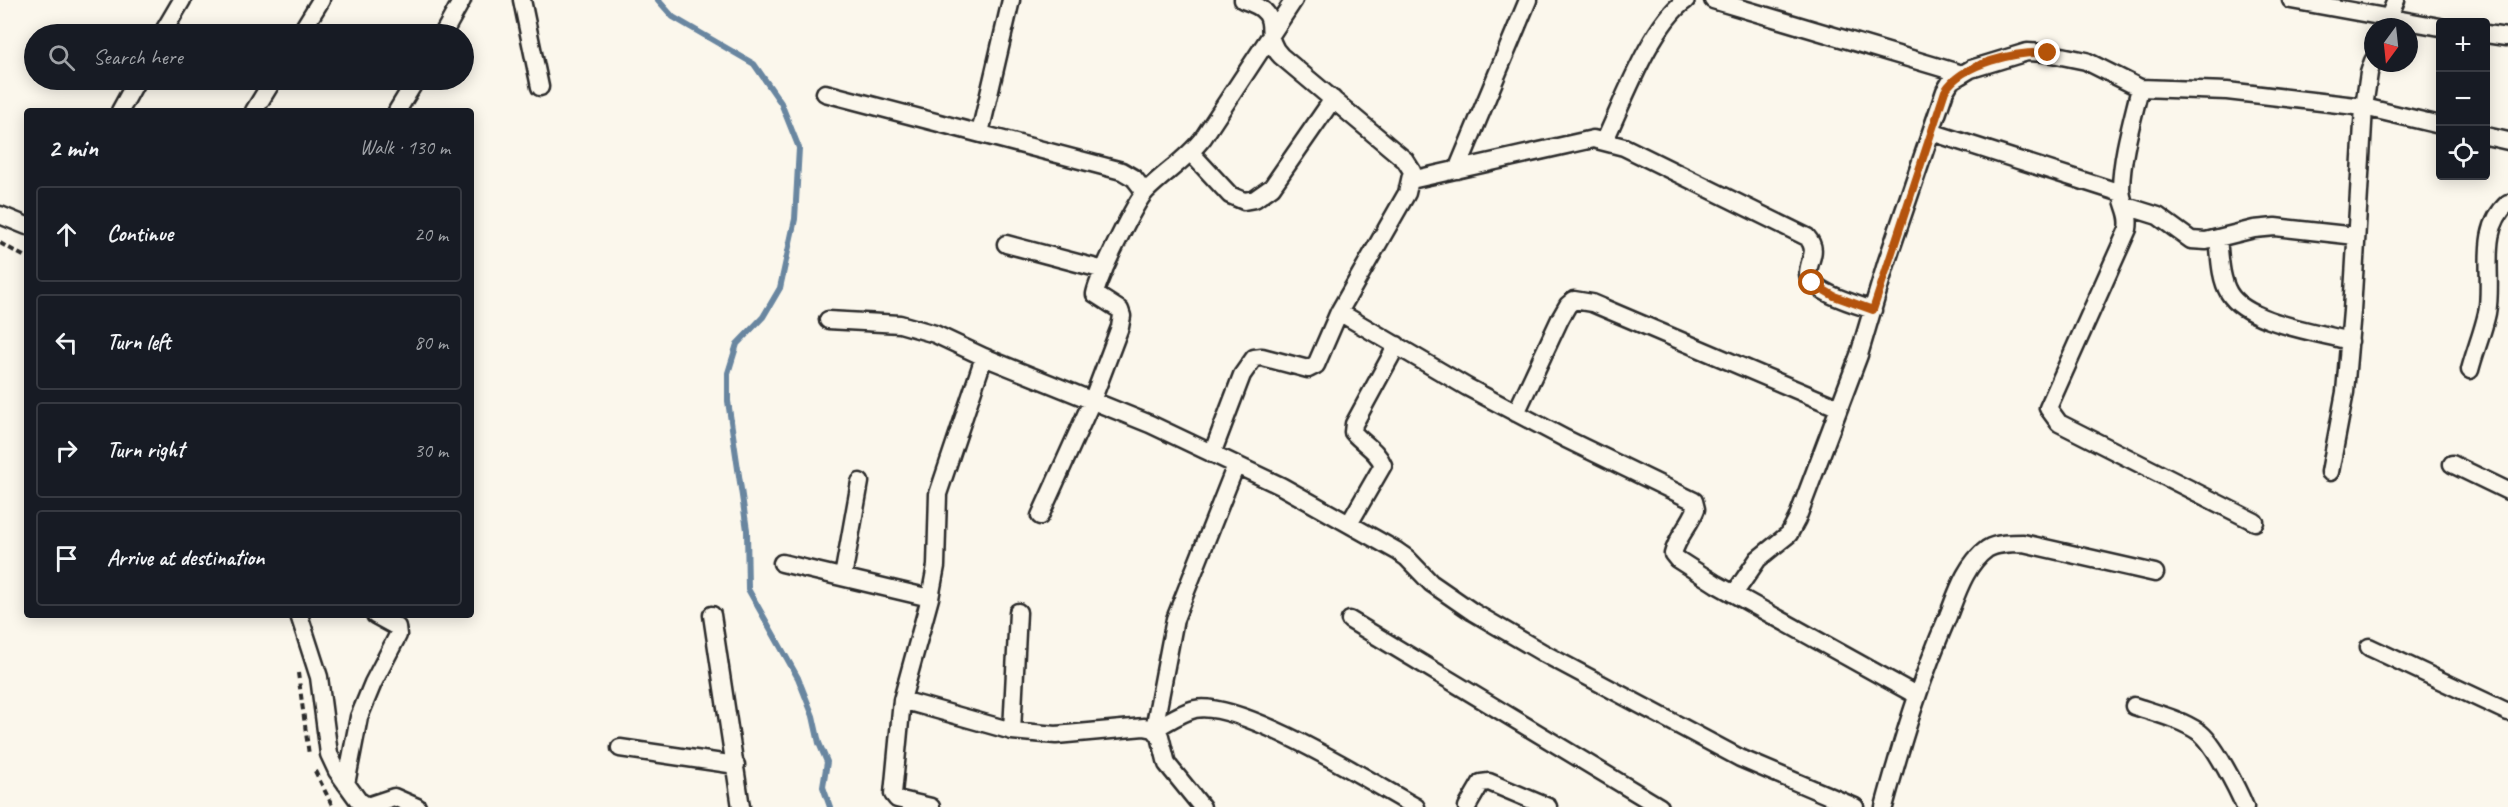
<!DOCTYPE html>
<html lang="en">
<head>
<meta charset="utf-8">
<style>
  body { margin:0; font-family:Caveat,sans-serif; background:#20242c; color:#f1f3f6 }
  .controls { position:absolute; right:18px; top:18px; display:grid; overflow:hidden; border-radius:6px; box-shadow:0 3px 15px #0003 }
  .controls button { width:54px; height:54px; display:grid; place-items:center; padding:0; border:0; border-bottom:2px solid #363941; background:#171b24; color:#f1f3f6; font:30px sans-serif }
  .compass { position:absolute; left:2364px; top:18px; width:54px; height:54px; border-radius:50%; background:#171b24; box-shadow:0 3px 15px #0003; rotate:195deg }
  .stop { position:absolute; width:18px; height:18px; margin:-14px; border:4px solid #b45309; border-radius:50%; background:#fff }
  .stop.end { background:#b45309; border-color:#fff; box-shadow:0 2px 6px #0008 }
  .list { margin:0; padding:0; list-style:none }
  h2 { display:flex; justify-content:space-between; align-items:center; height:78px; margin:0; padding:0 24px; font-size:26px }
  h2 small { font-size:20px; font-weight:400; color:#9ea1a6 }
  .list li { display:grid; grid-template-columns:39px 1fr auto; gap:18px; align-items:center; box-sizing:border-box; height:96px; margin:0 12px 12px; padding:0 12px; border:2px solid #363941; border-radius:6px }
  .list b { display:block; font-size:22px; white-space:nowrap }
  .list em { font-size:20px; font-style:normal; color:#9ea1a6 }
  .icon { flex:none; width:33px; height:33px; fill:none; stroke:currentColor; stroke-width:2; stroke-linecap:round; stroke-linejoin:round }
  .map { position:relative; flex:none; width:2508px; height:807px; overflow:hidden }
  .search { position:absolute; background:#171b24; box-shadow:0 3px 15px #0003; left:24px; top:24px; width:450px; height:66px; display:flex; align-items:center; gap:15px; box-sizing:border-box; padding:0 21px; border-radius:33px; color:#9ea1a6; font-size:22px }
  .panel { position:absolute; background:#171b24; box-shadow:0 3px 15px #0003; left:24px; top:108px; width:450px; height:510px; border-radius:6px }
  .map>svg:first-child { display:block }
</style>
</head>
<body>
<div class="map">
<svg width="2508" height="807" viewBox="0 0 2508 807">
  <rect width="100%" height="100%" fill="#fbf7ec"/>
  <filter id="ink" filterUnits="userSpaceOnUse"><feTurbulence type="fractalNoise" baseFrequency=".0167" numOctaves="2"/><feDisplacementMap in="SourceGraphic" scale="12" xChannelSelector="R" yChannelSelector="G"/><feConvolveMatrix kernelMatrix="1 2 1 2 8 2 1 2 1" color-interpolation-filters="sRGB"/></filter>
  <g filter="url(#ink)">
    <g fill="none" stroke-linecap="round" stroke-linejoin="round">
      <path stroke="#6986a0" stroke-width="6" d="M658,0l15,17 81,47 27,39 18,45 -4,71 -15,69 -17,29 -26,27 -9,29v28l19,129 1,59 50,89 15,38 6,27 8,19 -4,25 7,20"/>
      <defs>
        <path id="minor" d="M522,0l18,87
          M1713,0l249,74
          M2291,0l149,27
          M2385,27l11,-27
          M162,34l20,-34
          M300,34l21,-34
          M443,34l19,-34
          M2486,34l20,3
          M2140,88c-8,34 -18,66 -19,100 0,16 10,24 7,41l-80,179 11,15 196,99
          M825,93l297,78 12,7 11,14
          M120,111l17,-31
          M254,111l19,-31
          M397,111l19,-31
          M1931,132l190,61
          M980,133l31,-133
          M2486,136l22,5
          M1605,140c18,-38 47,-117 81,-140
          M1191,153l39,42 14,6 11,-2 17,-12 61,-88
          M1457,170l71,-170
          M1411,180l182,-41 31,8 183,90c12,14 2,21 1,36 0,18 50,32 65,37
          M2126,206l32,10 33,24 15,1 48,-12 21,-2 81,9
          M0,215l27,11
          M2218,238c2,18 2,40 11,55 18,30 89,39 121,48
          M1006,244l98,26
          M1339,312l128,75 99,52 128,62 2,8c-6,16 -19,28 -23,45l4,5 39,25 200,111
          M828,320l72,4 35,10 49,23 166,67 131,62 116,65 10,7 24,25 42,29 72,42 195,104 115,49
          M984,357l-46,137 -2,72 -6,32 -28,102 110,31 44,4 88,-8 10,2 6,7 7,28 35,43
          M2470,370c5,-19 13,-38 17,-57 7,-37 -10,-82 21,-110
          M1516,413l44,-94 8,-14 6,-5 18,3 247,105
          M1212,454l30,-79 12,-17 8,-1 46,12 8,-4 23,-53 68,-119 5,-22 -7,-11 -124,-104c-24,-24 8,-41 -38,-56
          M2452,464l56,27
          M2330,472l15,-80 7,-81 12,-204 5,-34 4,-12
          M1040,516l52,-115 28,-74 2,-11 -2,-6 -25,-16c3,-16 40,-92 51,-103 19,-19 41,-32 57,-53l91,-138
          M1349,524l34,-59c-6,-15 -20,-21 -30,-33l1,-8 43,-79
          M782,563l148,35
          M843,577l17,-95
          M1734,594l24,-35 31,-25 8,-15 62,-164 27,-91 59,-173 6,-10 20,-12 56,-17 20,1 39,8 54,27 87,3 137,16 76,18
          M299,615l20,62 10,77 8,17 21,29 9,6 27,-9 23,10
          M712,615l29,192
          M1350,620l310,187
          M2369,647l139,65
          M902,700l-9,94 4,5 34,8
          M2134,706c21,7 46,13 65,26 14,9 39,58 46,75
          M1154,729c12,-6 28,-17 41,-20 46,-9 176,73 221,98
          M1154,729l21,-110 61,-154
          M1012,731l6,-119
          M620,748l116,17
          M346,784l13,-67 14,-34 25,-48 -1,-8 -22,-12
          M1467,807l14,-24 8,-1 59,25
          M1884,807c18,-66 37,-129 64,-191 9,-23 18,-52 39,-67 10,-6 24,-6 36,-6l132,30"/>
      </defs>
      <use href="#minor" stroke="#2b2b2b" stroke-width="21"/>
      <path stroke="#2b2b2b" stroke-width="4" stroke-dasharray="6 4.5" stroke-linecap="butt" d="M0,243l27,15
        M298,673l11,82
        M315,771l18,36"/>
      <use href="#minor" stroke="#fbf7ec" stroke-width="16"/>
    </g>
  </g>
  <g fill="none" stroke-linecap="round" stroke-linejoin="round" filter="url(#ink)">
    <path stroke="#b45309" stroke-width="8" d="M1812,283l22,13 39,14 72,-219c17,-28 72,-40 103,-38"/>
  </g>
</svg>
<div class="controls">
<button>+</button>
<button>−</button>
<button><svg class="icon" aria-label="locate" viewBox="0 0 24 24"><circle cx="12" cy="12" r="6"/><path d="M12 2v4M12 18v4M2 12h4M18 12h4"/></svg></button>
</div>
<svg class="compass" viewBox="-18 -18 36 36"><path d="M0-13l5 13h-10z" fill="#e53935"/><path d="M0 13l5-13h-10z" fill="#9ea1a6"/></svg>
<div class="stop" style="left:1812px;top:283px"></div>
<div class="stop end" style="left:2048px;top:53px"></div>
<div class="search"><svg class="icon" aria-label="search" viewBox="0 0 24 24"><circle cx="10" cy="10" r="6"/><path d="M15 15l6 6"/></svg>Search here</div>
<section class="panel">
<h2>2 min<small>Walk · 130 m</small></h2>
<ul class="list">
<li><svg class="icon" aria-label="ahead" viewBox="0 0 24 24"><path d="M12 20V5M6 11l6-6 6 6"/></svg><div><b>Continue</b></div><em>20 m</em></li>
<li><svg class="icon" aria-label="left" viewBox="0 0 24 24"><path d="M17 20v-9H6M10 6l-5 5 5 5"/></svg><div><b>Turn left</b></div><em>80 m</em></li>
<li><svg class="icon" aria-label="right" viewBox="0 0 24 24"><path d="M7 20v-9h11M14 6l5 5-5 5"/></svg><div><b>Turn right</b></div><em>30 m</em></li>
<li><svg class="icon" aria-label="arrive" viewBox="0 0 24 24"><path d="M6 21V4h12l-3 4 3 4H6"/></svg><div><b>Arrive at destination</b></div></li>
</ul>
</section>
</div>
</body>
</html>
